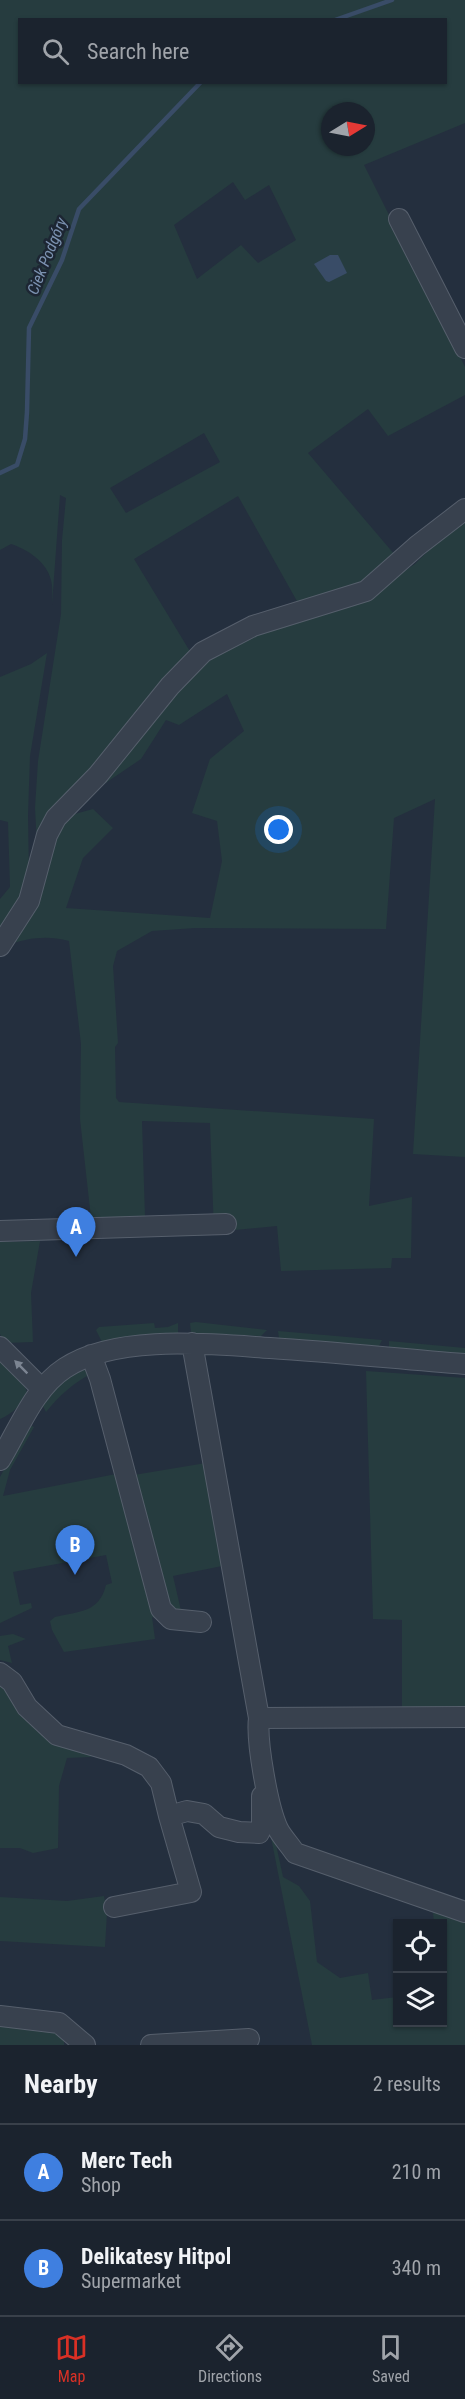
<!DOCTYPE html>
<html lang="en">
<head>
<meta charset="utf-8">
<style>
  body { margin:0; font-family:"Roboto Condensed",sans-serif; background:#242b36; color:#f1f3f6 }
  .controls { position:absolute; right:18px; bottom:18px; display:grid; overflow:hidden; border-radius:0px; box-shadow:0 2px 4px #0004 }
  .controls button { width:54px; height:54px; display:grid; place-items:center; padding:0; border:0; border-bottom:2px solid #39404a; background:#1b232e; color:#f1f3f6; font:30px sans-serif }
  .compass { position:absolute; left:321px; top:102px; width:54px; height:54px; border-radius:50%; background:#1b232e; box-shadow:0 2px 4px #0004; rotate:80deg }
  .you { position:absolute; left:279px; top:830px; width:21px; height:21px; margin:-15px; border:4px solid #fff; border-radius:50%; background:#1a73e8; box-shadow:0 0 0 9px #1a73e833 }
  .badge { display:grid; place-items:center; width:39px; height:39px; border-radius:50%; background:#d93025; color:#fff; font-size:20px; font-weight:700 }
  .pin { position:absolute; translate:-50% -50px; filter:drop-shadow(0 2px 3px #0008) }
  .pin::after { content:''; position:absolute; top:32px; width:21px; height:18px; background:inherit; clip-path:polygon(0 0,100% 0,50% 100%) }
  .list { margin:0; padding:0; list-style:none }
  h2 { display:flex; justify-content:space-between; align-items:center; height:78px; margin:0; padding:0 24px; font-size:26px }
  h2 small { font-size:20px; font-weight:400; color:#a0a4aa }
  .list li { display:grid; grid-template-columns:39px 1fr auto; gap:18px; align-items:center; box-sizing:border-box; height:96px; padding:0 24px; border-top:2px solid #39404a }
  .list b { display:block; font-size:22px; white-space:nowrap }
  .list p { margin:0; font-size:20px; white-space:nowrap; color:#a0a4aa }
  .list em { font-size:20px; font-style:normal; color:#a0a4aa }
  .icon { flex:none; width:33px; height:33px; fill:none; stroke:currentColor; stroke-width:2; stroke-linecap:round; stroke-linejoin:round }
  .map { position:relative; flex:none; width:465px; height:2045px; overflow:hidden }
  .search { position:absolute; background:#1b232e; box-shadow:0 2px 4px #0004; left:18px; right:18px; top:18px; height:66px; display:flex; align-items:center; gap:15px; box-sizing:border-box; padding:0 21px; border-radius:0px; color:#a0a4aa; font-size:22px }
  .sheet { height:270px; background:#1b232e }
  nav { display:flex; justify-content:space-around; align-items:center; box-sizing:border-box; height:84px; border-top:2px solid #39404a; background:#1b232e; font-size:16px; color:#a0a4aa }
  nav a { display:grid; justify-items:center; gap:3px }
  nav .on { color:#d93025 }
  .map>svg:first-child { display:block }
</style>
</head>
<body>
<div class="map">
<svg width="465" height="2045" viewBox="0 0 465 2045">
  <rect width="100%" height="100%" fill="#242f3e"/>
  <path fill="#263c3f" fill-rule="evenodd" d="M0,0h465v123l-101,42 101,202v28l-77,41 -20,-27 -60,44 87,102 -33,30 -64,18 -60,-107 -104,63 57,94 -154,192 -2,-37 3,-47 23,-147 1,-74 4,-42 -6,-3 -8,110c0,-8 1,-18 -1,-25 -4,-18 -24,-31 -40,-36l-11,6zM20,20h426v62h-426zM330,111h36v36h-36zM233,182l12,18 24,-15 27,55 -38,23 -17,-18 -44,34 -23,-54zM204,433l16,29 -94,51 -16,-25z
    M465,523v634l-52,-3 22,-355 -41,19 -8,111 -191,-1 -43,3 -35,20 -4,15 5,77 -3,4 1,51 3,4 255,17 -5,87 43,-9 -1,61h-19l-1,10 -110,3 -4,-45 -63,6 -4,-109 -68,-2 3,96 -54,1 -11,-99 1,-75 -12,-103c-23,-6 -40,-3 -62,4l49,-115 8,-13 29,-8 20,19 -30,30 -17,50 144,10 12,-57 -5,-40 -25,-8 18,-54 34,-28 -17,-37 -48,31 -13,-5 -25,39 -59,40 118,-140 51,-26 124,-42 40,-27 20,-20z
    M47,653l-17,103 -2,59 1,62 -4,16 -25,45v-39l10,-12 -2,-65 -8,-2v-143l31,-13z
    M40,1241l-9,52 2,49 -29,1 -4,-9v-92z
    M196,1322l71,8 -6,6 -66,-2 -4,-2 -1,-9z
    M154,1323l1,5 13,-1 10,-4v14l-76,5 -6,-12 3,-3z
    M278,1331l104,9 -4,8 -99,-10z
    M389,1341l76,7v8l-76,-8z
    M0,1357l23,26 4,9c-4,12 -15,22 -27,27z
    M87,1365h5l2,7 67,248 -9,-3 3,22 -91,13 -12,-22 -2,-9 5,-4c25,-6 44,-4 51,-32l6,-2 -6,-28 -93,17 7,33 11,-2 1,5 -32,15v-146l28,-53 6,3 -24,43 -7,26 113,-22 -25,-100c-18,9 -32,22 -45,38l-3,-6c9,-19 28,-30 44,-41z
    M366,1371l99,7v331h-63v-89l-29,-1z
    M206,1463l16,103 -49,10 9,39 -16,-10 -38,-129z
    M13,1634l13,5 -18,7 4,17 -12,-3v-24z
    M0,1678l90,73 1,6 -24,1 -8,28 -1,62 -25,5 -13,-5h-20z
    M267,1802l16,75 16,9 11,15 7,61 23,16 28,-5 4,27 25,-3 1,25h44v-98l-8,-1 -1,-11 32,10v123h-153l-46,-233z
    M104,1896l3,17 -2,34 -105,-6v-44l67,4z
    M0,2023l45,4 19,9v9h-64z"/>
  <path fill="#394c67" d="M330,255h8l9,18 -18,9 -3,-1 -12,-17z"/>
  <g fill="none" stroke-linecap="round" stroke-linejoin="round">
    <path stroke="#394c67" stroke-width="4.5" d="M335,20l57,-20
      M0,473l17,-8 8,-26 2,-27 2,-84 33,-68 17,-51 122,-127"/>
    <defs>
      <path id="minor" d="M399,219l66,129
        M0,946l29,-45 18,-66 9,-17 42,-43 72,-89 33,-34 50,-26 113,-35 51,-45 48,-37
        M0,1231l226,-7
        M192,1343l67,375c-3,23 9,90 19,111 4,8 12,16 17,24l170,59
        M0,1347l41,41
        M91,1355l9,24 61,230 10,10 30,3
        M0,1460c19,-31 34,-72 65,-92 51,-34 145,-24 205,-20 65,4 130,11 195,16
        M0,1673l12,9 15,25 30,28 69,20 23,12 12,16 8,33
        M259,1718l206,-1
        M114,1907l77,-15 -22,-76 18,-5 17,3 15,13 20,5 20,1 3,-7v-30
        M0,2016l59,7 26,22
        M151,2045l98,-6"/>
    </defs>
    <use href="#minor" stroke="#565f6c" stroke-width="22"/>
    <use href="#minor" stroke="#38414e" stroke-width="20"/>
  </g>
  <defs><path id="oneway-solid" d="M-6-.8H1V-3.2L6.5 0L1 3.2V.8H-6Z" transform="scale(1.5)"/></defs>
  <use fill="#7c8592" href="#oneway-solid" transform="translate(21 1367) rotate(-135)"/>
  <g text-anchor="middle" dominant-baseline="central" stroke-width="5" stroke-linejoin="round" paint-order="stroke">
    <g font-size="16" font-style="italic" fill="#7c92b1" stroke="#1d2633">
      <text transform="translate(47 256) rotate(-68)">Ciek Podgóry</text>
    </g>
  </g>
</svg>
<div class="controls">
<button><svg class="icon" aria-label="locate" viewBox="0 0 24 24"><circle cx="12" cy="12" r="6"/><path d="M12 2v4M12 18v4M2 12h4M18 12h4"/></svg></button>
<button><svg class="icon" aria-label="layers" viewBox="0 0 24 24"><path d="M12 4l9 5-9 5-9-5zM3 14l9 5 9-5"/></svg></button>
</div>
<svg class="compass" viewBox="-18 -18 36 36"><path d="M0-13l5 13h-10z" fill="#e53935"/><path d="M0 13l5-13h-10z" fill="#a0a4aa"/></svg>
<div class="you"></div>
<div class="pin badge" style="left:76px;top:1257px;background:#3f7fe0">A</div>
<div class="pin badge" style="left:75px;top:1575px;background:#3f7fe0">B</div>
<div class="search"><svg class="icon" aria-label="search" viewBox="0 0 24 24"><circle cx="10" cy="10" r="6"/><path d="M15 15l6 6"/></svg>Search here</div>
</div>
<section class="sheet">
<h2>Nearby<small>2 results</small></h2>
<ul class="list">
<li><span class="badge" style="background:#3f7fe0">A</span><div><b>Merc Tech</b><p>Shop</p></div><em>210 m</em></li>
<li><span class="badge" style="background:#3f7fe0">B</span><div><b>Delikatesy Hitpol</b><p>Supermarket</p></div><em>340 m</em></li>
</ul>
</section>
<nav>
<a class="on"><svg class="icon" aria-label="map" viewBox="0 0 24 24"><path d="M3 6l6-2 6 2 6-2v14l-6 2-6-2-6 2zM9 4v14M15 6v14"/></svg>Map</a>
<a><svg class="icon" aria-label="directions" viewBox="0 0 24 24"><path d="M12 3l9 9-9 9-9-9zM9 14v-3h6M13 9l2 2-2 2"/></svg>Directions</a>
<a><svg class="icon" aria-label="saved" viewBox="0 0 24 24"><path d="M7 4h10v16l-5-4-5 4z"/></svg>Saved</a>
</nav>
</body>
</html>
